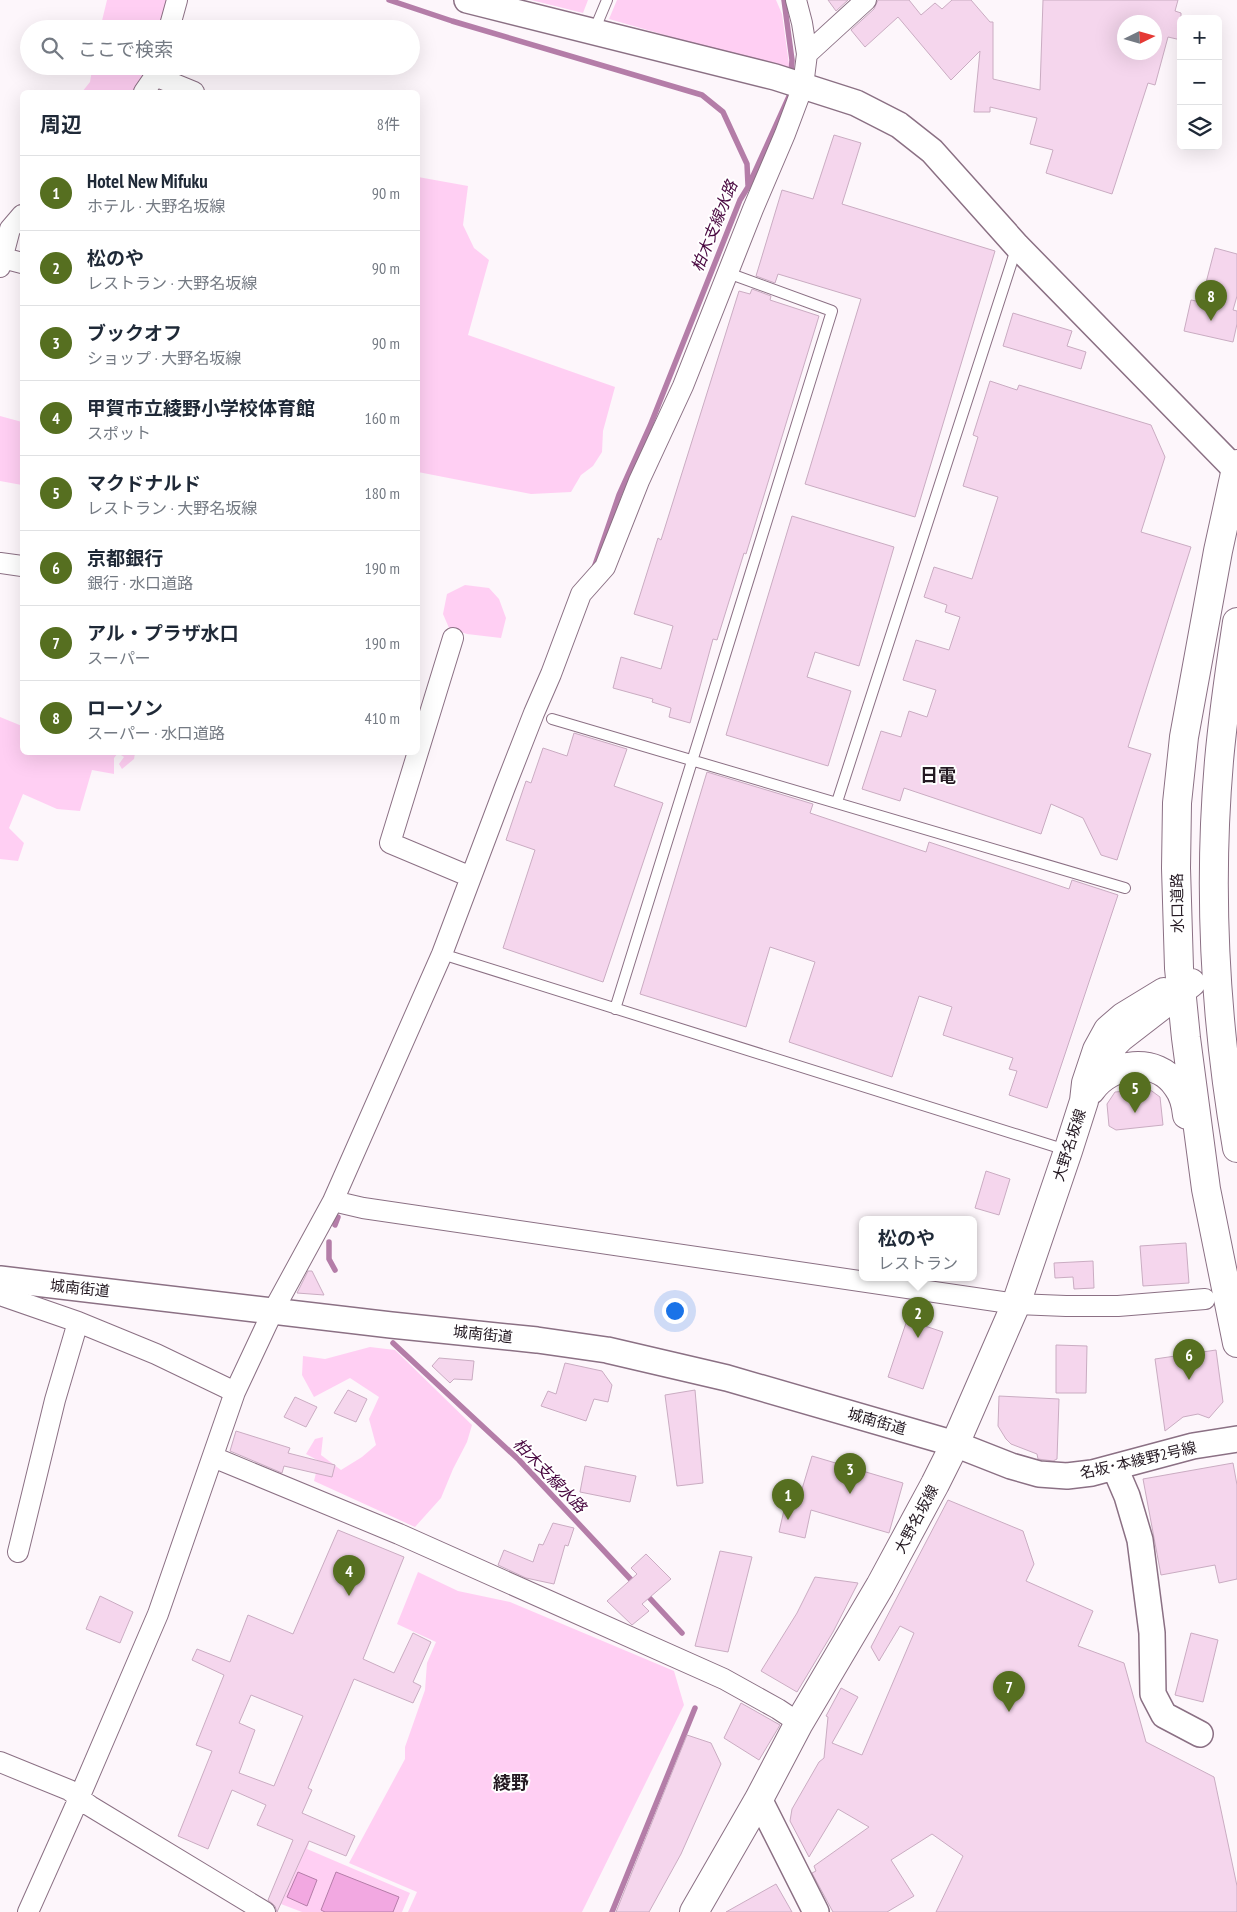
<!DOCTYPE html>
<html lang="ja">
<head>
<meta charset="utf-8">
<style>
  body { margin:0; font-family:"PT Sans Narrow","Noto Sans JP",sans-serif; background:#f6f6f7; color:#1f2937 }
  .controls { position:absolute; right:15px; top:15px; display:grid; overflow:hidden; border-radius:8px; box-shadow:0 5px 20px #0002 }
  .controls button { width:45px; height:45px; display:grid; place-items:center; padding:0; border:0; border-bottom:1px solid #e0e1e3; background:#fff; color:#1f2937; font:25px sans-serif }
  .compass { position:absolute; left:1117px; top:15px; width:45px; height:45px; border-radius:50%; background:#fff; box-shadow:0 5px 20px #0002; rotate:85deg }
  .you { position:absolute; left:674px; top:1310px; width:18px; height:18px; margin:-12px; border:4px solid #fff; border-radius:50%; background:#1a73e8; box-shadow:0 0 0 8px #1a73e833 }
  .badge { display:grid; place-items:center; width:32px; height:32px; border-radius:50%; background:#566f20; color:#fff; font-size:16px; font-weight:700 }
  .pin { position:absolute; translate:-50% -41px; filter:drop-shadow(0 1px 2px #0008) }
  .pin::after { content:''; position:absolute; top:26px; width:18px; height:15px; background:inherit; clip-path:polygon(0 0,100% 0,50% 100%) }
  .popup { position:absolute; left:859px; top:1216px; width:118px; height:65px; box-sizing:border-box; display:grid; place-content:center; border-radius:8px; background:#fff; filter:drop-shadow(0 1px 4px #0005); font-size:16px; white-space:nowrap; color:#747a83 }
  .popup b { font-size:19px; color:#1f2937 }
  .popup::after { content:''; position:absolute; left:50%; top:100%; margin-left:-10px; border:10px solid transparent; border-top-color:#fff }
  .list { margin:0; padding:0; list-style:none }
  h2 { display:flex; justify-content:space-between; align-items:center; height:65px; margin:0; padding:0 20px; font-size:21px }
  h2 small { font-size:16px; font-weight:400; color:#747a83 }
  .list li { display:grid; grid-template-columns:32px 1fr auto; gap:15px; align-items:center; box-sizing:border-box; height:75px; padding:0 20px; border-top:1px solid #e0e1e3 }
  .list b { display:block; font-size:19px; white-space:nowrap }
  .list p { margin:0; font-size:16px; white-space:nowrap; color:#747a83 }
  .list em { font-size:16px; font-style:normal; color:#747a83 }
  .icon { flex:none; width:28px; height:28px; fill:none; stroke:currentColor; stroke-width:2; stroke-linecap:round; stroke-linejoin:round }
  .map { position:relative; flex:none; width:1237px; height:1912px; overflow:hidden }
  .search { position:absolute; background:#fff; box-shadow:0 5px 20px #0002; left:20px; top:20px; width:400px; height:55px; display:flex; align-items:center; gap:12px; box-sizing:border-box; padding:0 18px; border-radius:28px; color:#747a83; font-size:19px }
  .panel { position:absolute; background:#fff; box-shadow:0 5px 20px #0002; left:20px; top:90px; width:400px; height:665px; border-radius:8px }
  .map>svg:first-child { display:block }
</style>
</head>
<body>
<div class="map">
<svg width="1237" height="1912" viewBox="0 0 1237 1912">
  <rect width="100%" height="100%" fill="#fdf6fb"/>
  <path fill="#ffcff3" d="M107,0h67l-8,29h-66z
    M531,0h57l-5,13z
    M617,0h159l6,14 8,57 -181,-52z
    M84,66h67l-17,26h-52l8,-10 2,-12z
    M418,177l50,9 -5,39 11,23 15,12 -21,75 147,52 -12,44 -1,21 -9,14 -12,9 -10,17 -40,2 -113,-22z
    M0,416l22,6v63l-22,-4z
    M465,585l24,3 10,11 7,19 -5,20 -34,-4 -18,-6 -6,-14 4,-20z
    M0,717l22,9v26l113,1 -1,6 -12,10 -3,-5 5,-7 -6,-4 -4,5v16l-22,-4 -12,41 -23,-2 -34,-15 -14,34 15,15 -6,18 -18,-2z
    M370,1347l25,3 77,75 -5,17 -14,27 -12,29 -26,29 -101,-46 5,-20 -13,-7 9,-15 8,-2 -2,18 20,15 21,-13 14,-12 -7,-26 10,-22 -29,-19 -36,19 -12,-22 1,-19 22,3z
    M418,1572l40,19 52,11 164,69 10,34 -102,207h-174l9,-20 -68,-29 56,-104v-12l20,-57 2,-27 9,-21 -39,-18z
    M303,1842l6,1 -2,6 103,44 -8,19h-100l-21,-8 18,-40z"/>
  <path fill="#f2a8e1" stroke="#b47da8" d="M298,1872l19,8 -10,26 -20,-9z
    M336,1872l63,25 -6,15h-68l-4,-2z"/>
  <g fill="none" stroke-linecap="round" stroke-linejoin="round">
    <path stroke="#b47da8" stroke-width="5.5" d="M389,0l63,21 250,74 21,17 24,52 1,21
      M784,0l8,60 -1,15
      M594,568l25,-73 31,-69 90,-226 8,-13 43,-95
      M335,1225l3,-8
      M329,1242v17l6,11
      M393,1343l126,117 116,124
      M644,1592l38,41
      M612,1912l83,-204"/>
  </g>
  <path fill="#f5d6ed" stroke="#caacc2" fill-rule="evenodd" d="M828,0h20l-12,11z
    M878,0h31l12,15 14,-12 7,6 10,-9h19l19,22h3v57l47,11 3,-90h135l-3,11 6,2v27l-13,-3 -13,48 -7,-2 -36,111 -66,-21 7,-23 -23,-6 7,-26 -47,-11v5h-16l6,-61 -29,29 -53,-63 -33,30 -14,-17 23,-21zM1124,22h30v30h-30z
    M834,135l27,8 -19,61 153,47 -80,266 -110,-33 56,-185 -83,-25 -3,9 -19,-7 26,-86 31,9z
    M1215,248l22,6v42l-4,14 4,1v13l-4,18 -49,-11 7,-31 10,2z
    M752,289l19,7 -1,4 49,16 -73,238 -2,-1 -27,87 -4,-1 -23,84 -21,-6 2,-9 -19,-6 1,-3 -40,-11 8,-31 40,12 12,-43 -39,-12 24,-76 3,2 78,-249 11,3z
    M1013,313l59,18 -5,15 19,6 -5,17 -78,-23z
    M990,381l27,9 2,-5 132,40 14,32 -24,75 50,15 -63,200 23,7 -34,106 -16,-5 -18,-37 -32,-14 -10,30 -137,-46 -4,13 -38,-12 19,-58 20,6 8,-26 18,6 9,-27 -33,-10 13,-40 33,10 11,-33 -15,-5 2,-7 -23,-8 10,-30 38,12 26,-82 -35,-11 15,-49 -5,-2z
    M792,516l102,31 -35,119 -44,-14 -8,25 44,14 -23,75 -102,-31z
    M574,733l53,16 -13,37 49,17 -60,179 -100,-34 32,-98 -29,-10 20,-59 5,2 12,-35 24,8z
    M707,772l106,32 -3,9 116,39 3,-10 140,47 3,-9 46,15 -71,213 -38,-13 8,-24 -8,-2 4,-11 -70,-23 9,-28 -33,-11 -27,81 -103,-35 26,-80 -45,-15 -24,80 -106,-33z
    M1149,1089l11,8 3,28 -47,5 -7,-4 -2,-22 8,-12z
    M986,1171l24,8 -11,36 -24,-7z
    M1186,1243l3,40 -46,3 -3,-40z
    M1093,1261l1,27 -20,1 -1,-12 -18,1 -1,-15z
    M308,1271h4l12,24 -27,-2z
    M907,1320l36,12 -20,57 -35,-12z
    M1056,1345l31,1 -1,47h-30z
    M1216,1350l7,52 -14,16 -11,-4 -15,3 -18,14 -10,-72z
    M439,1358l35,3 -2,19 -18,-1 -4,4 -18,-17z
    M565,1363l37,8 10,14 -4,17 -14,-3 -8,22 -45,-15 7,-15 8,3z
    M348,1390l19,9 -11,23 -22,-9z
    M695,1390l8,93 -26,3 -12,-91z
    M999,1396l60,3 -2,60 -4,2 -15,-2 -1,-5 -26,-10 -5,-5 -8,-13z
    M295,1397l22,10 -11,20 -22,-10z
    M236,1431l54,17 -2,5 47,12 -3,12 -48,-11 -2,7 -52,-22z
    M812,1456l91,27 -14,50 -78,-23 -6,28 -26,-6 6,-26 11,3z
    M1233,1463l4,22v94l-18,4 -4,-18 -54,10 -18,-96z
    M585,1466l51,10 -6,26 -50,-10z
    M948,1500l75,31 11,33 -8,17 67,30 -15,35 46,17 22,79 68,35 23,109v26h-301l27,-56 -31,-22 -41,26 23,36 -27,16h-54l-21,-39 4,-2 -2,-5 55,-39 -31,-18 -29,48 -19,-36 2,-12 27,-47 5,-4 4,-41 -2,-1 15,-28 17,9 -26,46 30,12 52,-122 -14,-7 -21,35 -8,-14z
    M553,1523l21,5 -6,18 -3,-1 -11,39 -28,-6 -28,-13 6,-15 29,12 6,-18 4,1z
    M338,1530l66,27 -41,102 31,14 19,-40 18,9 -18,40 8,4 -8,17 -59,-24 -46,109 4,2 -10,23 53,23 -9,20 -37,-15 -32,71 -2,-6 -7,-6 25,-60 -36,-15 9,-20 -34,-15 -24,59 -30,-13 34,-85 -16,-6 28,-70 -32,-15 5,-11 33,13 18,-47 45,19zM251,1695l52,21 -29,70 -35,-13 16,-43 -16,-7z
    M720,1551l32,6 -24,95 -33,-6z
    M646,1554l25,25 -29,25 7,7 -17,14 -25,-24 30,-27 -6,-6z
    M815,1577l43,6 -25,49 -36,60 -36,-21 36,-58z
    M100,1596l33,16 -13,31 -34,-14z
    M1191,1633l27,7 -15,62 -28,-7z
    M741,1703l39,22 -21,35 -35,-22z
    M687,1735l24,8 10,21 -40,90 -32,58h-33z
    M776,1884l16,28h-66z"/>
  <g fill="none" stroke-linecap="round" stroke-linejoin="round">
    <defs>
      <path id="service" d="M594,31l13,-31
        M552,719l573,169
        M837,802l180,-556
        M442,954l624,196
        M615,1009l217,-698 -104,-38"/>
      <path id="minor" d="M169,29l8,-29
        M807,54l59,-54
        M155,76l39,16
        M144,92l11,-16 3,-10
        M3,258l19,5
        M0,267l10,-38 12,-14
        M0,563l22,3
        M453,638l-63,205 81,34
        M333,1201l30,7 653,96 50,2h52l87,-7
        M0,1295l78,27 78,32 79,38
        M213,1457l186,77 325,145 54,30 21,14
        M18,1552l37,-152 23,-78
        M0,1762l69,28 21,16 175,106
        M28,1912l51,-114 79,-184 77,-222 38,-81 60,-110 109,-247 63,-167 29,-74 17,-39 30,-80 24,-27 34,-86 44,-95 70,-177 32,-75 18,-48 4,-32 -5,-31 -6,-23"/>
      <path id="tertiary" d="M467,0l308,77 81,26 43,22 33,26 85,95 219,224
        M0,1279l391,46 146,15 70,10 120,28 228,66 56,22 28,8 28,2 25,-3 101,-27 44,-7
        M1115,1468l12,28 13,44 12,93 1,61 11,21 36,19
        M759,1799l57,113"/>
      <path id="secondary" d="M694,1912l65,-113 40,-76 81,-137 55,-102 20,-40 61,-140 52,-153 16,-50 2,-18 11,-33 11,-20 15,-13 41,-25"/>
      <path id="trunk" d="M1237,464l-19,87 -34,186 -7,66 -1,65 3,100 7,70 20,151 31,154
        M1237,622c-7,46 -14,93 -18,139 -11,129 -4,260 18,387
        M1094,1086l12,-34 14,-14 71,-55
        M1091,1090c19,-28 66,-34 86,-4 7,9 9,19 10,29"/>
    </defs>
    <use href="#service" stroke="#8b7084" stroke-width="12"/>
    <use href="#minor" stroke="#8b7084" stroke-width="22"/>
    <use href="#tertiary" stroke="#8b7084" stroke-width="28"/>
    <use href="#secondary" stroke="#8b7084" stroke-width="30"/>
    <use href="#trunk" stroke="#8b7084" stroke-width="30"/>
    <use href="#service" stroke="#fff" stroke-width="10"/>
    <use href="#minor" stroke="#fff" stroke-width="20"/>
    <use href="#tertiary" stroke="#fff" stroke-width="25"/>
    <use href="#secondary" stroke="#fff" stroke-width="28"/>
    <use href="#trunk" stroke="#fff" stroke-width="28"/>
  </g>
  <g text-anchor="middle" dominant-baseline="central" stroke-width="4" stroke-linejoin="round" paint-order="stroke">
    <g font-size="15" fill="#241922" stroke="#fff">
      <text transform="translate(1177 903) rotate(-91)">水口道路</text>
      <text transform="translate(1069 1145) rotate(-72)">大野名坂線</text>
      <text transform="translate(80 1288) rotate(6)">城南街道</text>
      <text transform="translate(483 1334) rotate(6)">城南街道</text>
      <text transform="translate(877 1421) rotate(16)">城南街道</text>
      <text transform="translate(1138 1460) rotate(-13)">名坂･本綾野2号線</text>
      <text transform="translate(916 1519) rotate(-62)">大野名坂線</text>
    </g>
    <g font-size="16" font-style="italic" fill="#490840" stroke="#fff">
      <text transform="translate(714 226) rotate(-68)">柏木支線水路</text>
      <text transform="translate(550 1475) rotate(46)">柏木支線水路</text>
    </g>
    <g font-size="18" font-weight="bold" fill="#241922" stroke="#fff">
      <text x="938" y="775">日電</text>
      <text x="511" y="1782">綾野</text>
    </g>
  </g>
</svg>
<div class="controls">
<button>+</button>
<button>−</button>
<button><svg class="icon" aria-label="layers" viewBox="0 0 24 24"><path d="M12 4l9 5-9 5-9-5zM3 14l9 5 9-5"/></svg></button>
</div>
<svg class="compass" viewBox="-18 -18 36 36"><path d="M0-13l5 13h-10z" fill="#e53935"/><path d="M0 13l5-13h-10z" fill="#747a83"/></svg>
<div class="you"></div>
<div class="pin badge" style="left:788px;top:1520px">1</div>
<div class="pin badge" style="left:918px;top:1338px">2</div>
<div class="popup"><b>松のや</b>レストラン</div>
<div class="pin badge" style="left:850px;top:1494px">3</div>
<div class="pin badge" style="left:349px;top:1596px">4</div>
<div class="pin badge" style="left:1135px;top:1113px">5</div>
<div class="pin badge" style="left:1189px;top:1380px">6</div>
<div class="pin badge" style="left:1009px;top:1712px">7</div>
<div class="pin badge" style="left:1211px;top:321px">8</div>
<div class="search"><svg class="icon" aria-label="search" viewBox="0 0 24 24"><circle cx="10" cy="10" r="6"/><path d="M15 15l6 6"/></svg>ここで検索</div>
<section class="panel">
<h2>周辺<small>8件</small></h2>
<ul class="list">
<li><span class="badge">1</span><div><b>Hotel New Mifuku</b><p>ホテル · 大野名坂線</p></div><em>90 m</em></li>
<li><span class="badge">2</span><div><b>松のや</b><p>レストラン · 大野名坂線</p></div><em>90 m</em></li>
<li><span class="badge">3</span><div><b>ブックオフ</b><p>ショップ · 大野名坂線</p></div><em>90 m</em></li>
<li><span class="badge">4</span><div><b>甲賀市立綾野小学校体育館</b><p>スポット</p></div><em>160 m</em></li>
<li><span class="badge">5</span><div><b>マクドナルド</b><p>レストラン · 大野名坂線</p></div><em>180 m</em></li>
<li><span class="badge">6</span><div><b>京都銀行</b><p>銀行 · 水口道路</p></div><em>190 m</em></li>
<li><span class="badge">7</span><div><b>アル・プラザ水口</b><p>スーパー</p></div><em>190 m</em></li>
<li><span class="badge">8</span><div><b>ローソン</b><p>スーパー · 水口道路</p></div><em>410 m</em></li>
</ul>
</section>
</div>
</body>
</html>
